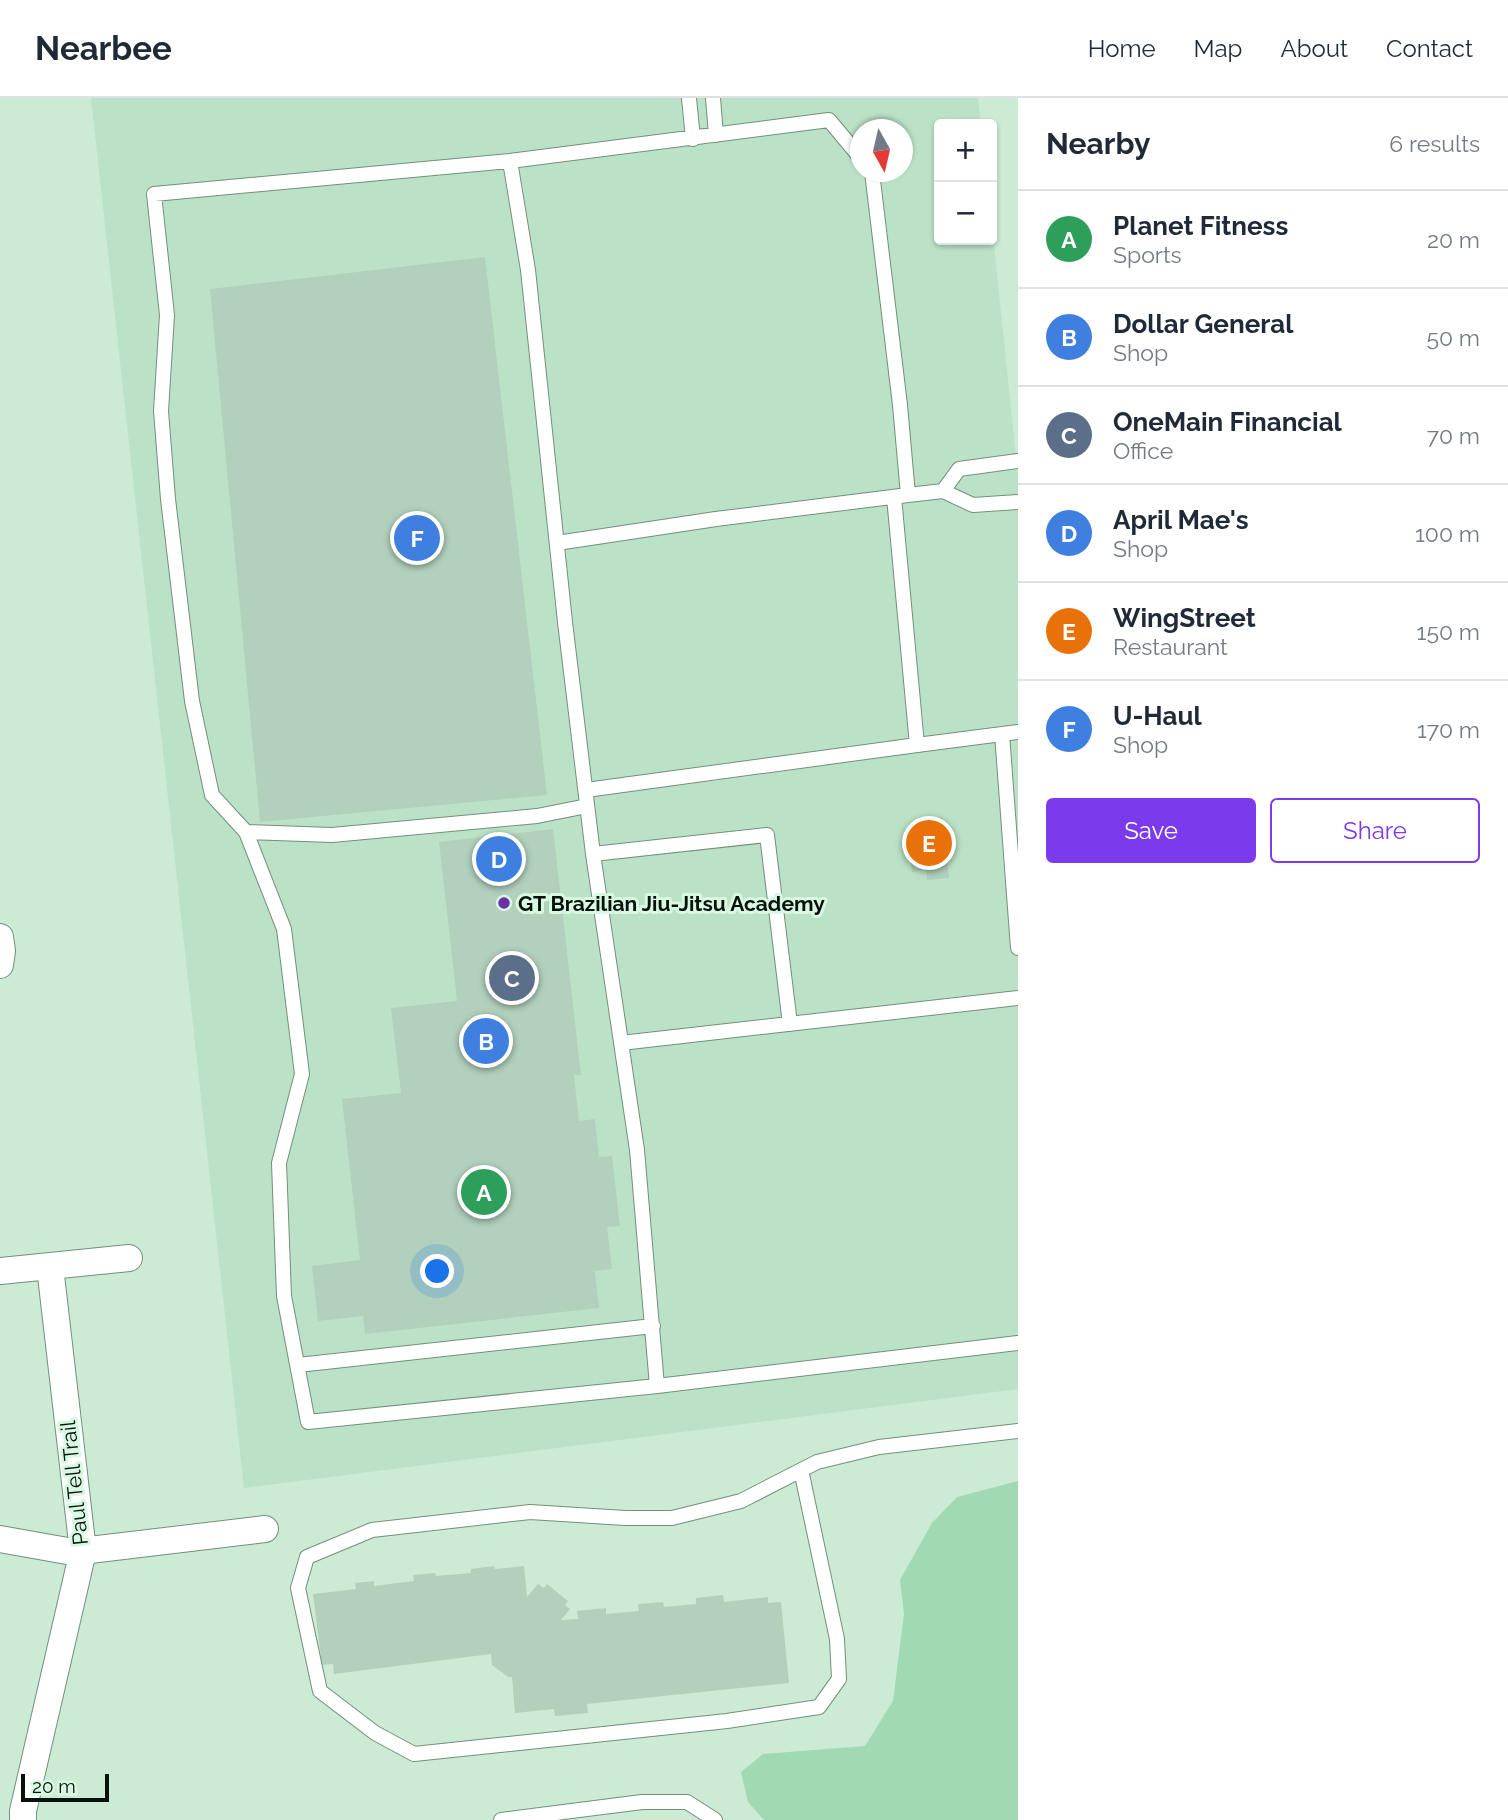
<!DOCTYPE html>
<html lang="en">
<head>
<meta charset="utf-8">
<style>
  body { margin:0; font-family:Raleway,sans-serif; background:#f6f6f7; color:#1f2937 }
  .controls { position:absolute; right:21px; top:21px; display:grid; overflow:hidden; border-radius:7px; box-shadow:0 2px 5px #0004 }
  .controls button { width:63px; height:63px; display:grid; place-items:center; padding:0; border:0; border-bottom:2px solid #e0e1e3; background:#fff; color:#1f2937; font:35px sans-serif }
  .compass { position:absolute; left:850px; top:21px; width:63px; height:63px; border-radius:50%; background:#fff; box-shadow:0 2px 5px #0004; rotate:172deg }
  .scale { position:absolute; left:21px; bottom:18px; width:88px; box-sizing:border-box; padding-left:7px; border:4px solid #07120b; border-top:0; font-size:19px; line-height:24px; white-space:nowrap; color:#07120b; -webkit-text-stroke:5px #d8f8e2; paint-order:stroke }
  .you { position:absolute; left:438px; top:1174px; width:24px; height:24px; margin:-18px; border:5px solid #fff; border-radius:50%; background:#1a73e8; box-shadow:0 0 0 10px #1a73e833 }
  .badge { display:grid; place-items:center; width:46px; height:46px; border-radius:50%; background:#7c3aed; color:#fff; font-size:23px; font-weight:700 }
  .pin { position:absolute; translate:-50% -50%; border:4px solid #fff; box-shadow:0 2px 7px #0006 }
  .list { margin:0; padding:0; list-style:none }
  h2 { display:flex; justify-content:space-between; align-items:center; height:91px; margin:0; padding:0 28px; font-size:30px }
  h2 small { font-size:23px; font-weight:400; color:#747a83 }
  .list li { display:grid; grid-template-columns:46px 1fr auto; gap:21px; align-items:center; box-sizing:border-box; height:98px; padding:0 28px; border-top:2px solid #e0e1e3 }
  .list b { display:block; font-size:26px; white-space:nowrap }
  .list p { margin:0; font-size:23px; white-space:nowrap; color:#747a83 }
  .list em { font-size:23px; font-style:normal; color:#747a83 }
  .actions { display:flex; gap:14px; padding:21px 28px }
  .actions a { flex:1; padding:16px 0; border:2px solid #7c3aed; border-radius:7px; text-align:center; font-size:24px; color:#7c3aed }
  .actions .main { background:#7c3aed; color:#fff }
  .map { position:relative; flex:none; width:1018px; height:1722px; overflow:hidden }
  header { display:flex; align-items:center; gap:42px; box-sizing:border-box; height:98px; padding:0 35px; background:#fff; border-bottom:2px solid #e0e1e3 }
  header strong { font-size:33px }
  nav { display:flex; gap:38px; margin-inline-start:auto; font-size:24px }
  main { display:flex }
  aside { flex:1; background:#fff }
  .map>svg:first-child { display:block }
</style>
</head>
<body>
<header>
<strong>Nearbee</strong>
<nav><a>Home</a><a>Map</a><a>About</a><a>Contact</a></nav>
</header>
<main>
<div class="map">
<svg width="1018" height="1722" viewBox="0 0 1018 1722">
  <rect width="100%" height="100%" fill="#cbebd5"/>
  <path fill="#bbe2c7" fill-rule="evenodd" d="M91,0h887l3,26h-42v116h53v-14l26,250v913l-774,99zM860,32h42v42h-42z"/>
  <path fill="#a1d9b4" d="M1018,1383v339h-254l-16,-18 -7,-30 22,-18 102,-8 28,-45 11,-87 -4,-34 32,-57 25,-26z"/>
  <path fill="#b2d1bc" d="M485,159l62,538 -287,27 -50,-533z
    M943,719l6,61 -22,2 -1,-10 -14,2 -5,-43 14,-2v-8z
    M553,731l28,246h-7l5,46 16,-2 4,38 13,-1 8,70 -13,1 5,42 -17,2 4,37 -234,26 -2,-18 -45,5 -6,-55 48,-6 -18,-161 59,-6 -10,-85 66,-7 -18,-159z
    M494,1468l1,3 29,-3 3,31 11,-13 6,4 3,-4 21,17 -3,4 5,4 -9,11 17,-1 -1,-8 29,-3v6l33,-3 -1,-7 25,-2 1,5 32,-3v-6l27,-3 1,7 44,-5v6l13,-1 8,81 -202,21 1,9 -33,3 -1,-7 -39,4 -3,-36h-4l-16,-12 -1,-11 -157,20 -1,-10 -11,1 -9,-71 43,-5 -1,-6 19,-2v5l40,-5 -1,-6 22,-2 1,3 35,-3v-4z"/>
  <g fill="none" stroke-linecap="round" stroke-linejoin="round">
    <defs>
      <path id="service" d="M689,0l4,41
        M713,0l3,37
        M860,59l-31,-37 -319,41 18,109 37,352 28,232 44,296 20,236 361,-43
        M510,63l-356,33 13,121 -6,96 7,88 24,202 20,94 34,37 86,3 205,-19 50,-10
        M872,74l28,233 8,90 35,-4 30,14 45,-3
        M943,393l16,-22 59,-8
        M894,399l23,248 101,-13
        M557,445l159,-24 192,-24
        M1002,636l16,214
        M586,692l331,-45
        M246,734l38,97 18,145 -23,89 5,133 24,126 349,-36
        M593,756l174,-19 23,189
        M621,945l397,-45
        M298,1267l355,-39
        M801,1372l36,169 2,40 -20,28 -92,14 -313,33 -39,-21 -55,-42 -22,-103 9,-31 65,-27 158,-18 95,6h47l69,-17 76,-39 62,-15 139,-16
        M501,1722l141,-18h45l28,18"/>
      <path id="minor" d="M0,839l2,14 -2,14
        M0,1173l129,-13
        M0,1441l73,13 192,-23
        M23,1722v-9l60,-260 -33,-284"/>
    </defs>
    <use href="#service" stroke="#72907c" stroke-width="16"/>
    <use href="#minor" stroke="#72907c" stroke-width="28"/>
    <use href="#service" stroke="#fff" stroke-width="14"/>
    <use href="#minor" stroke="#fff" stroke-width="26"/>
  </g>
  <circle fill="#702fa4" stroke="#d8f8e2" stroke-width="2.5" cx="504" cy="805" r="7"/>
  <g text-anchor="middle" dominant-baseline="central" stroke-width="6" stroke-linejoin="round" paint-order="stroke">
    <g font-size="21" font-weight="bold" fill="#07120b" stroke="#d8f8e2" text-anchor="start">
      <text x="518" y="805">GT Brazilian Jiu-Jitsu Academy</text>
    </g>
    <g font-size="21" fill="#07120b" stroke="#d8f8e2">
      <text transform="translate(74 1385) rotate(-96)">Paul Tell Trail</text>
    </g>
  </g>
</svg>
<div class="controls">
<button>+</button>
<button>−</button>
</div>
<svg class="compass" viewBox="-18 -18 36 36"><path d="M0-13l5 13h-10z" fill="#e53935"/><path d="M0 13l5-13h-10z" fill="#747a83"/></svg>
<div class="scale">20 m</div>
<div class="you"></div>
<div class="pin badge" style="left:484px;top:1094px;background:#2e9e5b">A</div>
<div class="pin badge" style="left:486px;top:943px;background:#3f7fe0">B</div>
<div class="pin badge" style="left:512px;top:880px;background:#5c6f8a">C</div>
<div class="pin badge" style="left:499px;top:761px;background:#3f7fe0">D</div>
<div class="pin badge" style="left:929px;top:745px;background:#e8710a">E</div>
<div class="pin badge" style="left:417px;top:440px;background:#3f7fe0">F</div>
</div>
<aside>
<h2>Nearby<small>6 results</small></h2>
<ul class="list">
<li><span class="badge" style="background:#2e9e5b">A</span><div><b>Planet Fitness</b><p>Sports</p></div><em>20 m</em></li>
<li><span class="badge" style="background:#3f7fe0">B</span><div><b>Dollar General</b><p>Shop</p></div><em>50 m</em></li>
<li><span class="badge" style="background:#5c6f8a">C</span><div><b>OneMain Financial</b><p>Office</p></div><em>70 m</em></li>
<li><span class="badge" style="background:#3f7fe0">D</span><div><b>April Mae's</b><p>Shop</p></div><em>100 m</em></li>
<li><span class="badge" style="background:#e8710a">E</span><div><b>WingStreet</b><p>Restaurant</p></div><em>150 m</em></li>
<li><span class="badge" style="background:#3f7fe0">F</span><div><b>U-Haul</b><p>Shop</p></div><em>170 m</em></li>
</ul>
<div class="actions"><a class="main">Save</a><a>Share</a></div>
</aside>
</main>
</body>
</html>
